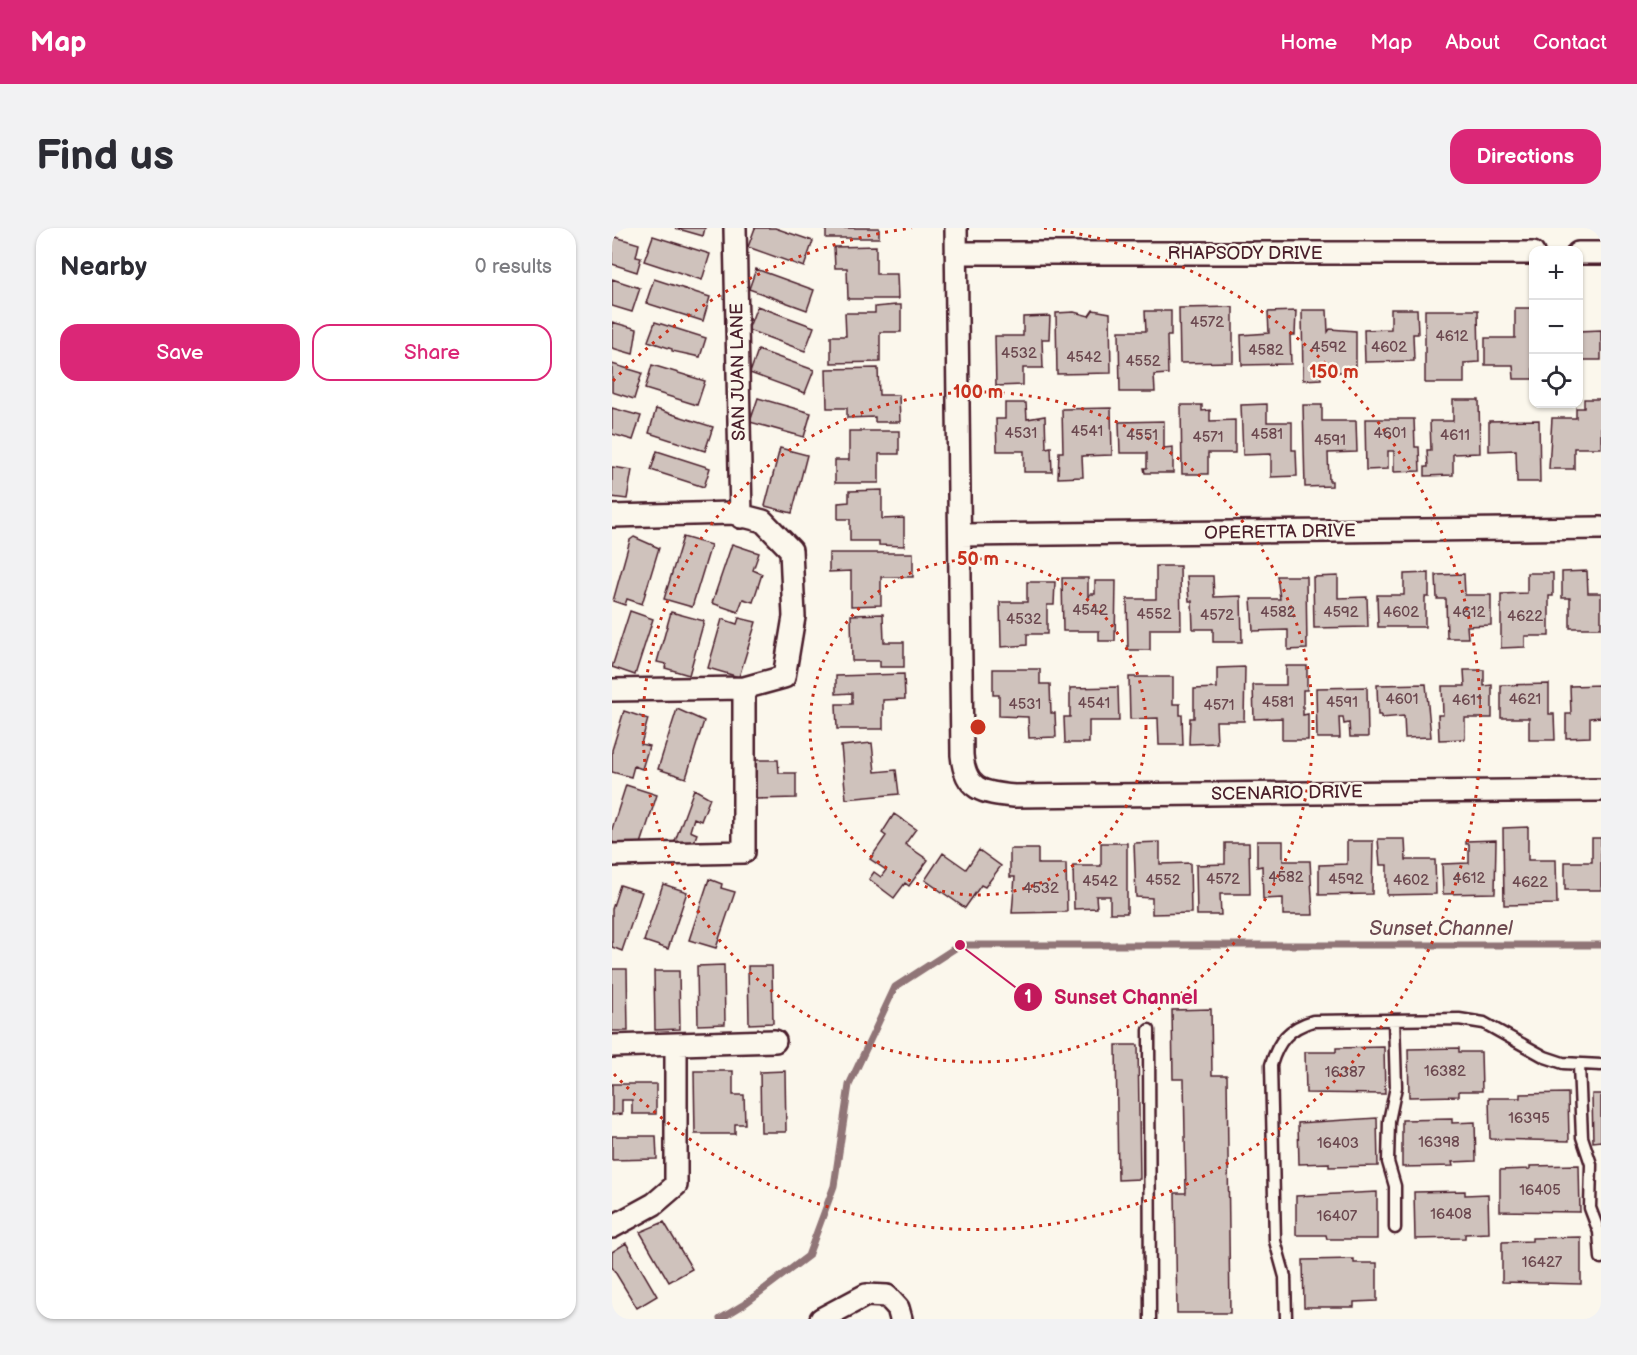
<!DOCTYPE html>
<html lang="en">
<head>
<meta charset="utf-8">
<style>
  body { margin:0; font-family:"Balsamiq Sans",sans-serif; background:#f2f2f3; color:#2b2b33 }
  .controls { position:absolute; right:18px; top:18px; display:grid; overflow:hidden; border-radius:12px; box-shadow:0 2px 4px #0004 }
  .controls button { width:54px; height:54px; display:grid; place-items:center; padding:0; border:0; border-bottom:2px solid #e1e1e2; background:#fff; color:#2b2b33; font:30px sans-serif }
  .list { margin:0; padding:0; list-style:none }
  h2 { display:flex; justify-content:space-between; align-items:center; height:78px; margin:0; padding:0 24px; font-size:26px }
  h2 small { font-size:20px; font-weight:400; color:#7c7c81 }
  .actions { display:flex; gap:12px; padding:18px 24px }
  .actions a { flex:1; padding:14px 0; border:2px solid #db2777; border-radius:18px; text-align:center; font-size:21px; color:#db2777 }
  .actions .main { background:#db2777; color:#fff }
  .icon { flex:none; width:33px; height:33px; fill:none; stroke:currentColor; stroke-width:2; stroke-linecap:round; stroke-linejoin:round }
  .map { position:relative; flex:none; width:989px; height:1091px; overflow:hidden; border-radius:18px }
  header { display:flex; align-items:center; gap:36px; box-sizing:border-box; height:84px; padding:0 30px; background:#db2777; color:#fff }
  header strong { font-size:28px }
  nav { display:flex; gap:33px; margin-inline-start:auto; font-size:21px }
  .intro { display:flex; align-items:center; justify-content:space-between; box-sizing:border-box; height:144px; padding:0 36px }
  h1 { margin:0; font-size:42px }
  .button { padding:15px 27px; border-radius:18px; background:#db2777; color:#fff; font-size:21px; font-weight:700 }
  main { display:flex; gap:36px; padding:0 36px }
  aside { flex:1; background:#fff; border-radius:18px; box-shadow:0 2px 4px #0004 }
  .map>svg:first-child { display:block }
</style>
</head>
<body>
<header>
<strong>Map</strong>
<nav><a>Home</a><a>Map</a><a>About</a><a>Contact</a></nav>
</header>
<div class="intro"><h1>Find us</h1><a class="button">Directions</a></div>
<main>
<aside>
<h2>Nearby<small>0 results</small></h2>
<ul class="list">
</ul>
<div class="actions"><a class="main">Save</a><a>Share</a></div>
</aside>
<div class="map">
<svg width="989" height="1091" viewBox="0 0 989 1091">
  <rect width="100%" height="100%" fill="#fbf7ec"/>
  <filter id="ink" filterUnits="userSpaceOnUse"><feTurbulence type="fractalNoise" baseFrequency=".0167" numOctaves="2"/><feDisplacementMap in="SourceGraphic" scale="12" xChannelSelector="R" yChannelSelector="G"/><feConvolveMatrix kernelMatrix="1 2 1 2 8 2 1 2 1" color-interpolation-filters="sRGB"/></filter>
  <g filter="url(#ink)">
    <g fill="none" stroke-linecap="round" stroke-linejoin="round">
      <path stroke="#907477" stroke-width="7" d="M108,1091l23,-14 65,-49 26,-70 15,-101 46,-98 65,-42h641"/>
    </g>
    <path fill="#cfc2bc" stroke="#4a1f2b" stroke-width="1.5" d="M63,0h30l-2,8z
      M143,0h20l38,13 -9,26 -56,-20z
      M214,0h53v10h-53z
      M0,8l27,8 -3,13 5,1 -4,14 -25,-8z
      M41,8l57,18 -8,26 -58,-19z
      M264,18v28h21l1,25h-50l-1,-31h-12l-1,-21z
      M144,41l58,21 -7,20 -58,-21z
      M0,51l28,9 -8,24 -20,-6z
      M42,51l56,18 -7,24 -57,-18z
      M284,77h5v27h-21v30l-49,1v-27h15l-1,-23h30v-6z
      M145,78l57,21 -9,24 -57,-21z
      M621,79v55l-53,1 -1,-55z
      M903,80h18v71h-19l-1,-14h-28v-27h30z
      M779,81h26l1,25h-5l1,27 -49,1 -1,-32 27,-1z
      M481,82l17,3 1,60 -54,1 -1,-61 18,-1 15,4z
      M690,82h25l1,22 2,-3 26,2v41h-22v-7h-10l-3,-3v17l-18,1z
      M813,82h53l1,52 -15,1v20h-39z
      M533,83h26v25h-4l1,38 -14,1 1,17h-35l-1,-61h27z
      M684,83l-1,24h-5l1,29 -49,1 -1,-30 28,-2 -1,-21z
      M438,88l-1,23h-7l1,29h-20v17l-27,1 -1,-50h28v-19z
      M0,94l25,7 -4,25 -21,-6z
      M43,94l51,16 -6,19 -28,-6v-2l-24,-8z
      M989,102v30h-23v-29z
      M146,122l56,20 -9,23 -55,-20z
      M0,136l30,9 -8,26 -22,-7z
      M40,137l53,16 -8,24 -52,-16z
      M266,140l1,27h20l1,27h-25v-5l-28,1v-10h-20l-1,-39z
      M146,170l53,15 -7,24 -54,-15z
      M972,171h17v49h-27v21h-25l3,-51h24v-10h8z
      M841,172h26l1,53 -27,1v21l-28,1v-9h3l-1,-17h4l-1,-29h23z
      M393,175h21l1,16 18,-3 1,32 5,-1 1,25h-28v-21h-27l-1,-32h9z
      M655,176v18h25v28h4l1,26 -26,1v-23l-28,1 -2,-50z
      M569,177h21v6l8,-1v11l25,-1v33h-27v21h-26z
      M691,177h19v16h34l1,31 -29,1 1,28h3v5l-27,1z
      M0,180l29,8 -8,24 -21,-6z
      M499,180l1,47 -30,1 1,21 -25,1 1,-26h4l-1,-43z
      M44,181l57,18 -8,24 -56,-18z
      M753,191h49l1,28h4l1,24 -26,1v-21h-6v18l-22,1z
      M927,192l1,62h-23l-1,-32 -27,1v-30z
      M552,193v27l9,-1v26h-28l-1,-5h3v-15h-27l-1,-31z
      M237,203h50v23h-20v29h-44v-23h14z
      M168,220l27,7 -15,58 -27,-7z
      M45,223l53,17 -6,19 -53,-17z
      M0,239l20,3 -5,29 -15,-2z
      M270,262v29l22,-1v28l-25,-1v-4h-29v-22h-12v-16l11,-1v-11z
      M22,309l25,11 -17,56 -15,-5 -2,6 -12,-4 17,-61z
      M71,309l28,8 -19,62 -28,-8z
      M120,316l27,9 -6,17 9,4 -9,28 -10,-3 -5,13 -26,-9z
      M217,325h84v24h-32v28l-30,1v-35l-22,1z
      M544,338h24l1,63h-31v21h-22l-1,-51h29z
      M975,343l1,22h13v35h-31v-30h-8v-26z
      M817,345v24h-4v30h-47l-1,-32h27v-21z
      M915,345h26v23h-4v40h-24v11l-24,1v-54l26,-1z
      M852,346l1,21h26v30l-24,1 1,12h-21l-1,-39h-9l-1,-24z
      M575,348h26l1,21 27,-1 1,46h-29v-13h-20l-1,-28h-3z
      M665,348h29l1,73 -19,1v-20l-35,1 -2,-32h29z
      M726,348v22l29,-1 1,30 -54,1 -1,-51z
      M450,350h26v22l2,-6h5v-13h21l-1,60h-16v-10h-36z
      M415,354h28l-1,23h-7v29h-20v11l-26,2 -1,-45h27z
      M18,383l23,8 -18,56 -23,-8z
      M59,384l33,9 -15,54 -24,-7 1,-4 -9,-2z
      M271,386l1,28h20v25h-24v-6h-28l-1,-46z
      M127,390l17,4 -17,55 -31,-9 14,-49 15,5z
      M674,438h21v24h-4v25l5,-1v26h-26v-22l-28,1 -1,-34h33z
      M633,439l-1,54h-28l1,22 -28,1 1,-26h4v-29l23,-1v-20z
      M381,441h47v15h10l1,29h4l1,24 -27,1 -1,-21 -29,-1v-21h-6z
      M852,442h20v16l8,-1v33h-27v21l-26,1 -1,-25h5l-1,-29h23z
      M292,446l1,25 -22,1v29h-46l-1,-25h16v-11l-16,1v-18z
      M517,449h44v27h7v11h2l1,30h-24l-1,-27 -28,1z
      M814,456l5,53 -26,1 -1,-22 -23,2v-3h-3l-1,-30z
      M937,456v30h5l1,26h-26v-22h-28v-33z
      M989,457v32l-11,1v19l-24,1v-24h5l-1,-28z
      M506,459l1,34h-30v22h-24l-1,-26h6v-29z
      M755,459l1,50h-18l-1,-14 -5,1 -1,-7h-4l1,21h-23l-1,-50z
      M65,481l27,12 -18,57 -28,-9z
      M12,483l24,8 -7,25 8,2 -7,23 -8,-3 -3,11 -19,-5v-22z
      M260,515l3,29 21,-2 3,24 -53,5 -5,-53z
      M144,532h22l1,13h17v25l-40,1z
      M14,557l31,10 -18,55 -27,-8v-13z
      M82,561l16,9 -9,23 -7,-3 -4,13 7,3 -5,13 -17,-6z
      M282,586l22,15 -11,15 23,16 -19,26 -4,-3 -11,15 -25,-19 5,-7 7,5 5,-7 -16,-11 16,-23 -4,-3z
      M916,599v33h28l1,44 -53,1 -1,-77z
      M980,610h9v52h-36v-28h27z
      M766,611h27l1,21h29l1,34 -49,1v-30h-7z
      M884,612l-1,53 -52,1 -1,-30 27,-1v-19h-3v-3z
      M645,613h26v20h27l3,54h-30v-17l-20,1 -1,-33 -5,1z
      M735,613h26l-1,53 -53,1v-30l28,-1z
      M548,614v22l30,-1 1,50 -39,1v-16l-16,-1 -2,-54z
      M489,615h26v70h-17v-17h-14l1,12 -23,1 -1,-43h28z
      M613,615h24l1,51h-30l1,21h-24l-1,-50 29,-1z
      M398,621h28v15h28l1,48 -55,1 3,-36h-5z
      M367,622l22,16 -16,21 -4,-2 -16,23 -40,-28 18,-27 23,16z
      M97,651l13,5 -1,4 14,4 -19,56 -27,-8z
      M51,656l24,8 -19,57 -24,-8z
      M8,657l22,7 -20,59 -10,-4v-38z
      M112,737l1,59 -27,1 -1,-59z
      M136,738h24l1,57 -24,1z
      M0,741h15l1,62h-16z
      M42,743h25l1,58 -25,1z
      M599,781l1,66h15l3,238h-53l-2,-120h11l-2,-114h-11l-1,-69z
      M504,817h22l2,134 -22,1z
      M772,819l1,47 -79,-1 -1,-41h31v-4z
      M847,820v4h22l1,39h-23v5l-50,1 -1,-48z
      M82,843h39v24h11l1,29h-10v10h-40z
      M173,843l1,61h-25l-1,-60z
      M0,856h44v30h-24v-14h-10v14l-10,1z
      M956,865l1,48 -79,-2 -1,-41h31v-4z
      M980,866h9v47l-8,1z
      M765,890l1,48 -49,1v-4l-30,1 -1,-41z
      M840,891v4l23,-1 1,39 -24,1 1,4 -51,1v-47z
      M0,908h44l1,23 -45,1z
      M967,937l1,47 -80,-1v-41l30,-1v-3z
      M853,963v4l23,-1 1,39 -24,1v4l-50,1 -1,-47z
      M765,964v47h-50l-1,-4h-30v-39z
      M52,994l28,47 -23,13 -29,-50z
      M969,1009v47l-79,-2v-40l30,-1v-3z
      M14,1015l31,53 -20,12 -25,-41v-15z
      M742,1031v4h23v38l-23,1v5h-50l-1,-47z"/>
    <g fill="none" stroke-linecap="round" stroke-linejoin="round">
      <defs>
        <path id="lane" d="M782,792l2,67 -7,34 -1,41 7,24v42
          M537,802l1,289
          M967,837l3,72 9,27 -1,44 9,24 2,26
          M674,1091l-1,-42 -10,-36 -4,-176c7,-24 18,-37 42,-44l146,-2 25,4 61,34 18,6 38,2"/>
        <path id="street" d="M123,0l6,289
          M344,0l6,527c3,35 20,38 52,41l587,-6
          M344,25h577
          M966,25h23
          M0,288l120,-3 31,8 28,29 3,67 -10,60 -40,11 -132,2
          M348,307l641,-7
          M0,627l132,-3v-164
          M0,818l163,-5
          M0,999l42,-23 22,-19v-140
          M209,1091l45,-24 21,1 11,12 3,11"/>
      </defs>
      <use href="#lane" stroke="#4a1f2b" stroke-width="15"/>
      <use href="#street" stroke="#4a1f2b" stroke-width="26"/>
      <use href="#lane" stroke="#fbf7ec" stroke-width="10"/>
      <use href="#street" stroke="#fbf7ec" stroke-width="21"/>
    </g>
  </g>
  <g fill="none" stroke="#c8321e" stroke-width="3" stroke-dasharray="3 6">
    <circle cx="366" cy="499" r="168"/>
    <circle cx="366" cy="499" r="335"/>
    <path d="M1 153A503 503 0 0 1 300 0M432 0A503 503 0 1 1 1 845"/>
  </g>
  <g text-anchor="middle" dominant-baseline="central" stroke-width="5" stroke-linejoin="round" paint-order="stroke">
    <g font-size="15" fill="#6b484f">
      <text x="595" y="94">4572</text>
      <text x="840" y="108">4612</text>
      <text x="717" y="119">4592</text>
      <text x="777" y="119">4602</text>
      <text x="654" y="122">4582</text>
      <text x="407" y="125">4532</text>
      <text x="472" y="129">4542</text>
      <text x="531" y="133">4552</text>
      <text x="475" y="203">4541</text>
      <text x="409" y="205">4531</text>
      <text x="778" y="205">4601</text>
      <text x="655" y="206">4581</text>
      <text x="530" y="207">4551</text>
      <text x="843" y="207">4611</text>
      <text x="596" y="209">4571</text>
      <text x="718" y="212">4591</text>
      <text x="478" y="382">4542</text>
      <text x="666" y="384">4582</text>
      <text x="729" y="384">4592</text>
      <text x="789" y="384">4602</text>
      <text x="857" y="384">4612</text>
      <text x="542" y="386">4552</text>
      <text x="605" y="387">4572</text>
      <text x="913" y="388">4622</text>
      <text x="412" y="391">4532</text>
      <text x="790" y="471">4601</text>
      <text x="913" y="471">4621</text>
      <text x="855" y="472">4611</text>
      <text x="666" y="474">4581</text>
      <text x="730" y="474">4591</text>
      <text x="482" y="475">4541</text>
      <text x="413" y="476">4531</text>
      <text x="607" y="477">4571</text>
      <text x="674" y="649">4582</text>
      <text x="857" y="650">4612</text>
      <text x="611" y="651">4572</text>
      <text x="734" y="651">4592</text>
      <text x="551" y="652">4552</text>
      <text x="799" y="652">4602</text>
      <text x="488" y="653">4542</text>
      <text x="918" y="654">4622</text>
      <text x="429" y="660">4532</text>
      <text x="833" y="843">16382</text>
      <text x="733" y="844">16387</text>
      <text x="917" y="890">16395</text>
      <text x="827" y="914">16398</text>
      <text x="726" y="915">16403</text>
      <text x="928" y="962">16405</text>
      <text x="839" y="986">16408</text>
      <text x="725" y="988">16407</text>
      <text x="930" y="1034">16427</text>
    </g>
    <g font-size="18" fill="#4a1f2b" stroke="#fbf7ec">
      <text x="633" y="25">RHAPSODY DRIVE</text>
      <text transform="translate(126 144) rotate(-91)">SAN JUAN LANE</text>
      <text transform="translate(668 304) rotate(-1)">OPERETTA DRIVE</text>
      <text transform="translate(675 565) rotate(-1)">SCENARIO DRIVE</text>
    </g>
    <g font-size="20" font-style="italic" fill="#6d4a51" stroke="#fbf7ec">
      <text x="829" y="701">Sunset Channel</text>
    </g>
  </g>
  <circle cx="366" cy="499" r="9" fill="#c8321e" stroke="#fbf7ec" stroke-width="3"/>
  <g font-size="18" text-anchor="middle" font-weight="bold" fill="#c8321e" stroke="#fbf7ec" stroke-width="5" stroke-linejoin="round" paint-order="stroke">
    <text x="722" y="150">150 m</text>
    <text x="366" y="170">100 m</text>
    <text x="366" y="337">50 m</text>
  </g>
  <path fill="none" stroke="#c2185b" stroke-width="2" d="M348 717L416 769"/>
  <g fill="#c2185b" stroke="#fbf7ec" stroke-width="2">
    <circle cx="348" cy="717" r="6"/>
    <circle cx="416" cy="769" r="15"/>
  </g>
  <g font-size="18" text-anchor="middle" font-weight="bold" fill="#fff">
    <text x="416" y="775">1</text>
  </g>
  <g font-size="20" text-anchor="middle" font-weight="bold" fill="#c2185b" stroke="#fbf7ec" stroke-width="5" stroke-linejoin="round" paint-order="stroke">
    <text x="514" y="776">Sunset Channel</text>
  </g>
</svg>
<div class="controls">
<button>+</button>
<button>−</button>
<button><svg class="icon" aria-label="locate" viewBox="0 0 24 24"><circle cx="12" cy="12" r="6"/><path d="M12 2v4M12 18v4M2 12h4M18 12h4"/></svg></button>
</div>
</div>
</main>
</body>
</html>
